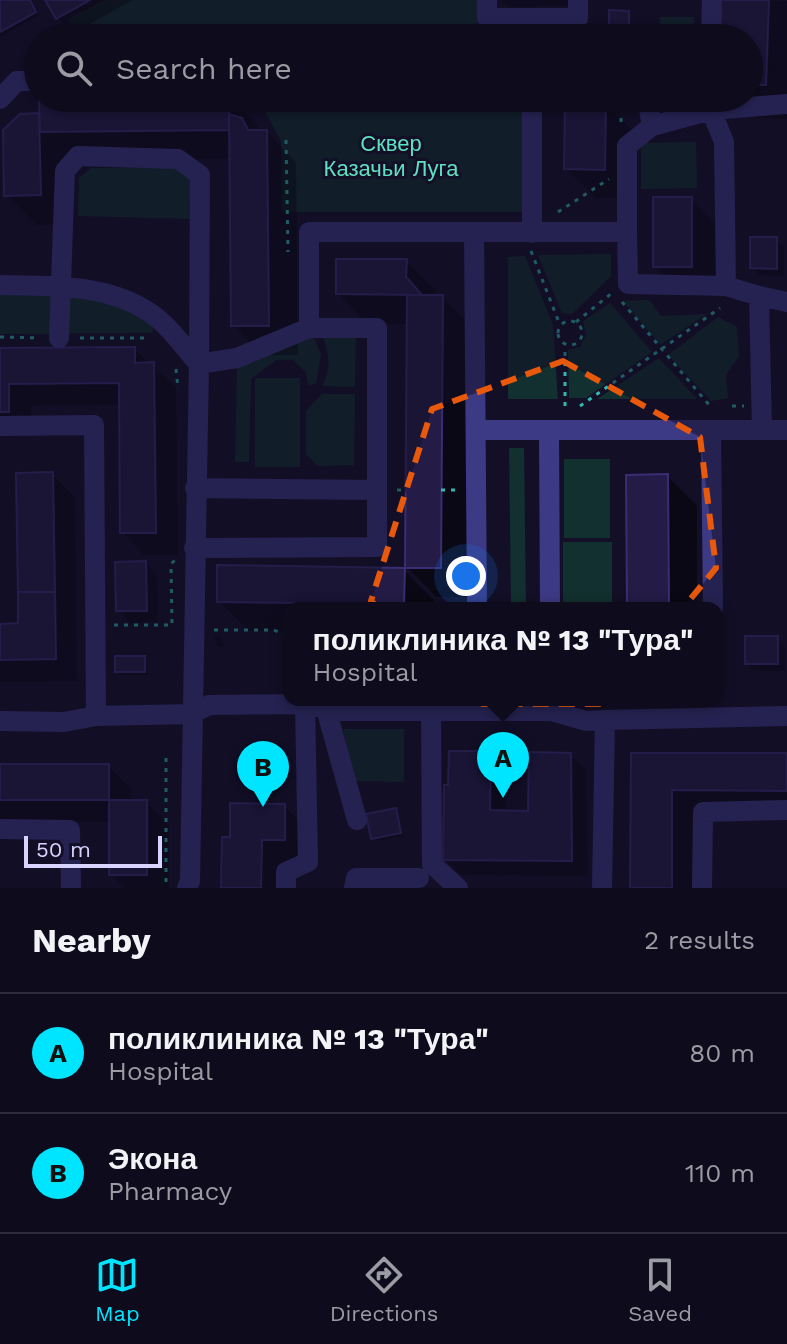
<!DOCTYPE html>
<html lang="en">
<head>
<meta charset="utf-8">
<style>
  body { margin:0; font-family:"Work Sans",sans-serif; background:#1c1929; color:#f1f3f6 }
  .scale { position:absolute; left:24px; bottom:20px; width:138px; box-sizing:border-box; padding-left:8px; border:4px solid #d9d4ff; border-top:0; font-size:22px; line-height:28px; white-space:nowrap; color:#d9d4ff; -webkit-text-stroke:6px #130f26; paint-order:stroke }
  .you { position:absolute; left:466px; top:576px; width:28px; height:28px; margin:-20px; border:6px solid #fff; border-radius:50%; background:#1a73e8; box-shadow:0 0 0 12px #1a73e833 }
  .badge { display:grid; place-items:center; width:52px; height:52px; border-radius:50%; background:#00e5ff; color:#111; font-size:26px; font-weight:700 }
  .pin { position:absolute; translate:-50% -66px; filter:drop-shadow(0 2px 4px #0008) }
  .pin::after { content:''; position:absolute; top:42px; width:28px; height:24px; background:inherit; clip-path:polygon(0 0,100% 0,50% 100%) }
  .popup { position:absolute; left:283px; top:602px; width:440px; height:104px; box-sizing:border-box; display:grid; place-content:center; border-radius:16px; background:#0e0b1c; filter:drop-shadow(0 2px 6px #0005); font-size:26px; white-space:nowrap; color:#9b9ba3 }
  .popup b { font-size:30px; color:#f1f3f6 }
  .popup::after { content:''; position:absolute; left:50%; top:100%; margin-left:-16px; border:16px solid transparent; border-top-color:#0e0b1c }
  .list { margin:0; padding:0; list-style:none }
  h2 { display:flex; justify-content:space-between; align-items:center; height:104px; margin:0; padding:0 32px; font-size:34px }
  h2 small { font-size:26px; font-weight:400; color:#9b9ba3 }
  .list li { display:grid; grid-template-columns:52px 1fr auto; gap:24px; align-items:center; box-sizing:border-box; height:120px; padding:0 32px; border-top:2px solid #2e2b3b }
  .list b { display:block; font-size:30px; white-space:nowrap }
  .list p { margin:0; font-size:26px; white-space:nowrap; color:#9b9ba3 }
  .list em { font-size:26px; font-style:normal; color:#9b9ba3 }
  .icon { flex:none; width:44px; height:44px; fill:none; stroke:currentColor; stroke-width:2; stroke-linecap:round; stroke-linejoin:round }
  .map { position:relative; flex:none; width:787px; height:888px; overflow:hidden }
  .search { position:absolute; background:#0e0b1c; box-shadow:0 2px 6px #0004; left:24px; right:24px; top:24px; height:88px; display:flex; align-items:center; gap:20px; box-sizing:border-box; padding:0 28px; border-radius:44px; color:#9b9ba3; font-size:30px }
  .sheet { height:344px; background:#0e0b1c }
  nav { display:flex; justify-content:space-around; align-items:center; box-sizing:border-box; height:112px; border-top:2px solid #2e2b3b; background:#0e0b1c; font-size:22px; color:#9b9ba3 }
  nav a { display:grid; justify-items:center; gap:4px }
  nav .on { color:#00e5ff }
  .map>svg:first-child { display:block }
</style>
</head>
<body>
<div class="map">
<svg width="787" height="888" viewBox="0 0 787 888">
  <rect width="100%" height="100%" fill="#130f26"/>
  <path fill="#12302f" d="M104,0h373l1,38h-399l-12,-18z
    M660,17h34l-1,21h-33z
    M258,98h266v114h-242l-1,-71z
    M696,142l1,46 -56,1v-46z
    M178,167l16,15 1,37 -117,-3 1,-38 12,-10z
    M611,254v22l-39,38 -10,-1 -24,-58z
    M525,256l28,69 5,74h-50v-142z
    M0,294l92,2 60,26 1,11 -153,1z
    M649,300l12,16 46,-2 -47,31 -37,-44z
    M610,303l42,49 -66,46h-17l-1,-48 12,-3 6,-12 -3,-14z
    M718,317l19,10 2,29 -13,19 2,23 -17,3 -43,-46z
    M323,337h33l-1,50 -33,-1c9,-18 8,-30 1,-49z
    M303,338h11l7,16 -5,30 -8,1 -2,-13 -13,-12h-17l-25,19 -2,83h-14l2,-99z
    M659,358l38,41h-100z
    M255,378h45v89h-45z
    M322,394h33l-1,71 -36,1 -12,-12v-43z
    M509,448h15l2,160h-15z
    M564,459h46v79h-46z
    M563,542h49v66h-49z
    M343,729h61v53l-51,-1z"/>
  <path fill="#0007" d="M0,0h29l9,16 -38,21z
    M48,0h85l-60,33 -15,-15z
    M501,0h79v6l-73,1z
    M723,0l64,1v118l-31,-1 -21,-20h14v-60h-27z
    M628,13l4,16 -21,-4z
    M41,98h190l27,27v7h8l30,30 2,193h-36l-29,-30 -2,-166 -162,2 1,63 -34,1 -30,-30 15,-79 20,-1z
    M661,98h41v10h-34z
    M605,103l30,30 -1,66 -38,-1 -30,-29z
    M691,199l30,30v67h-36l-30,-30z
    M776,239l8,8v29l-24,-1 -8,-8z
    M406,261l30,30v6h6l30,30 -2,270h-34l-29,-30 1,-243 -40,-1 -30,-29z
    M134,349l42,38 2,168h-34l-22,-23 -1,-127 -90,1v27l-31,1v-84z
    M52,474l23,23 2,184 -77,1v-56l20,-1z
    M667,476l30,30v102h-68z
    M146,563l11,12 1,47 -28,1 -12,-12z
    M404,570l30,30v8h-145v23h-40l-30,-30z
    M214,637h7l4,10h-8z
    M777,638l8,8v25h-31l-7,-8z
    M144,658l4,17h-28l-3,-4z
    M658,700h40v1l-39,1z
    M490,753l16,16v44h24l40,-58 16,15 2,106 -127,-1 -16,-16z
    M633,755h154v64h-86v69h-69z
    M0,766h108l23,23v13h15l23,22v64h-44l-14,-14v-52h-111z
    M284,806l30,29 -23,34v19h-68l9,-49z
    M395,810l8,26 -26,5 -4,-3z"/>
  <path fill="#241b47" stroke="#3b2d73" stroke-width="2" d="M0,0h30l6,12 -36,20z
    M45,0h45l-34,19z
    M721,0h48l-3,85h-17v-47h-29z
    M609,10l20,1v15h-20z
    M39,98h190v32l-189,2z
    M565,100l41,1 -1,69 -41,-1z
    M39,113l2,82 -37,1 -1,-66 17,-16z
    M229,114l13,4 6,12h19l2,196h-38z
    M653,197h39v70h-39z
    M750,237h27v32l-27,-1z
    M336,259h71l-1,18 16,18 -86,-1z
    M407,295h36l-2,273h-36z
    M135,347v16l19,-1 2,171h-36l-1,-150 -110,1v28h-9v-64z
    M53,472l2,120h-37l-2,-119z
    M668,474l1,134h-42l-1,-133z
    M146,561l1,50h-31l-1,-49z
    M217,565l188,3 -1,36 -187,-2z
    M18,592h37l1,67 -56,1v-36l18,-1z
    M745,636h33v28h-33z
    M115,656h30v16h-30z
    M449,751h42l-1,59 38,1 1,-59 42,1 1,108 -129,-1 1,-75h4z
    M631,753h156v38l-115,-1v98h-42z
    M0,764h109v36h-109z
    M109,800h38v75h-38z
    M230,803l55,1v36h-23l-1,48h-40l1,-51h8z
    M396,808l5,25 -30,6 -5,-25z"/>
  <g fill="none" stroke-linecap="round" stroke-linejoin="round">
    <path stroke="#2fb8b0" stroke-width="3" stroke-dasharray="4 6" stroke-linecap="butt" d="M351,98l24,7 24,-7
      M621,98v28
      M286,140l2,112
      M558,212l51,-33
      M531,251l29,74
      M622,302l88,104
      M558 333a12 12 0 1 1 24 0a12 12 0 1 1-24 0Z
      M576,322l36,-29
      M0,337l40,1
      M80,338h68
      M176,369l2,20
      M565,406v-60
      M580,406l140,-98
      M732,406h12
      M397,490h8
      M441,490h16
      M114,625h58l-1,-61 4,-4
      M214,630h60l15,7
      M166,758v130"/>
    <path stroke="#3d3a85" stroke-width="20" d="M487,0v18h91v-18
      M711,38l1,-38
      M532,98v135
      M647,98l5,28
      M711,98v12l76,-6
      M0,99l17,-18h21
      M627,232v-86l25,-20 59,-16 13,32 2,144
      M474,233l3,375
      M0,285c56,1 123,-2 166,41 12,12 22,26 33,38l-9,517 -3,7
      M759,296l28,6
      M309,328v-96h318l1,52 98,2 33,10 3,134h25
      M59,338l6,-167 13,-15 100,3 22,16 -1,189 38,-6 72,-30h68v219l-183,1
      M0,426l94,-1 2,291
      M476,430h286
      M549,430l1,178
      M711,431l2,177
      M195,488l182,2
      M325,705l32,115
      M431,711l1,153 26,24
      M0,721l64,1 32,-6 96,-2 17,-9 96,-1 36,7h210l35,10 19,-1
      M0,829l70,1 1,58
      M286,888v-16l22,-10 -3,-158
      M354,888l2,-10h63
      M602,888l3,-168 182,-4
      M702,888l1,-76 84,-2"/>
  </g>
  <path d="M0 0H787V888H0ZM563,361l137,76 16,131 -112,136h-124l-109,-103 61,-192z" fill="#130f26" fill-opacity=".55" fill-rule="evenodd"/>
  <path fill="none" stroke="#e8590c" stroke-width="6" stroke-dasharray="16 10" stroke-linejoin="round" d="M563,361l137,76 16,131 -112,136h-124l-109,-103 61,-192z"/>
  <g text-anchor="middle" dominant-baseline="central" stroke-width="6" stroke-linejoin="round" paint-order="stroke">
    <g font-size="22" fill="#5fe0c0" stroke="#130f26">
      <text x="391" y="143">Сквер<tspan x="391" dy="25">Казачьи Луга</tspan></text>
    </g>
  </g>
</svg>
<div class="scale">50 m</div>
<div class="you"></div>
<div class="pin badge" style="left:503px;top:798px">A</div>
<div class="popup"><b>поликлиника № 13 &quot;Тура&quot;</b>Hospital</div>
<div class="pin badge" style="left:263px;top:807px">B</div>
<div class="search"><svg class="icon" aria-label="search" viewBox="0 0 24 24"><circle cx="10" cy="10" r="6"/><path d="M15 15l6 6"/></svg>Search here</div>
</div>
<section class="sheet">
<h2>Nearby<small>2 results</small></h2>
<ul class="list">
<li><span class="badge">A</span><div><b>поликлиника № 13 &quot;Тура&quot;</b><p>Hospital</p></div><em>80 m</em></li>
<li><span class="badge">B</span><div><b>Экона</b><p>Pharmacy</p></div><em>110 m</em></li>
</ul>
</section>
<nav>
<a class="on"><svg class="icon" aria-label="map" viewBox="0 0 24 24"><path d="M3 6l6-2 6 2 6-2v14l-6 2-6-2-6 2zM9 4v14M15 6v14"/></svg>Map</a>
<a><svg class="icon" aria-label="directions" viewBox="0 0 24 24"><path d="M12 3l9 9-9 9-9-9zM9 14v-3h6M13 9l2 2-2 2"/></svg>Directions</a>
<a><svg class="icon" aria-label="saved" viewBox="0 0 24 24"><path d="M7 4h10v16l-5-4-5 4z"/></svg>Saved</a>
</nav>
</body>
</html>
